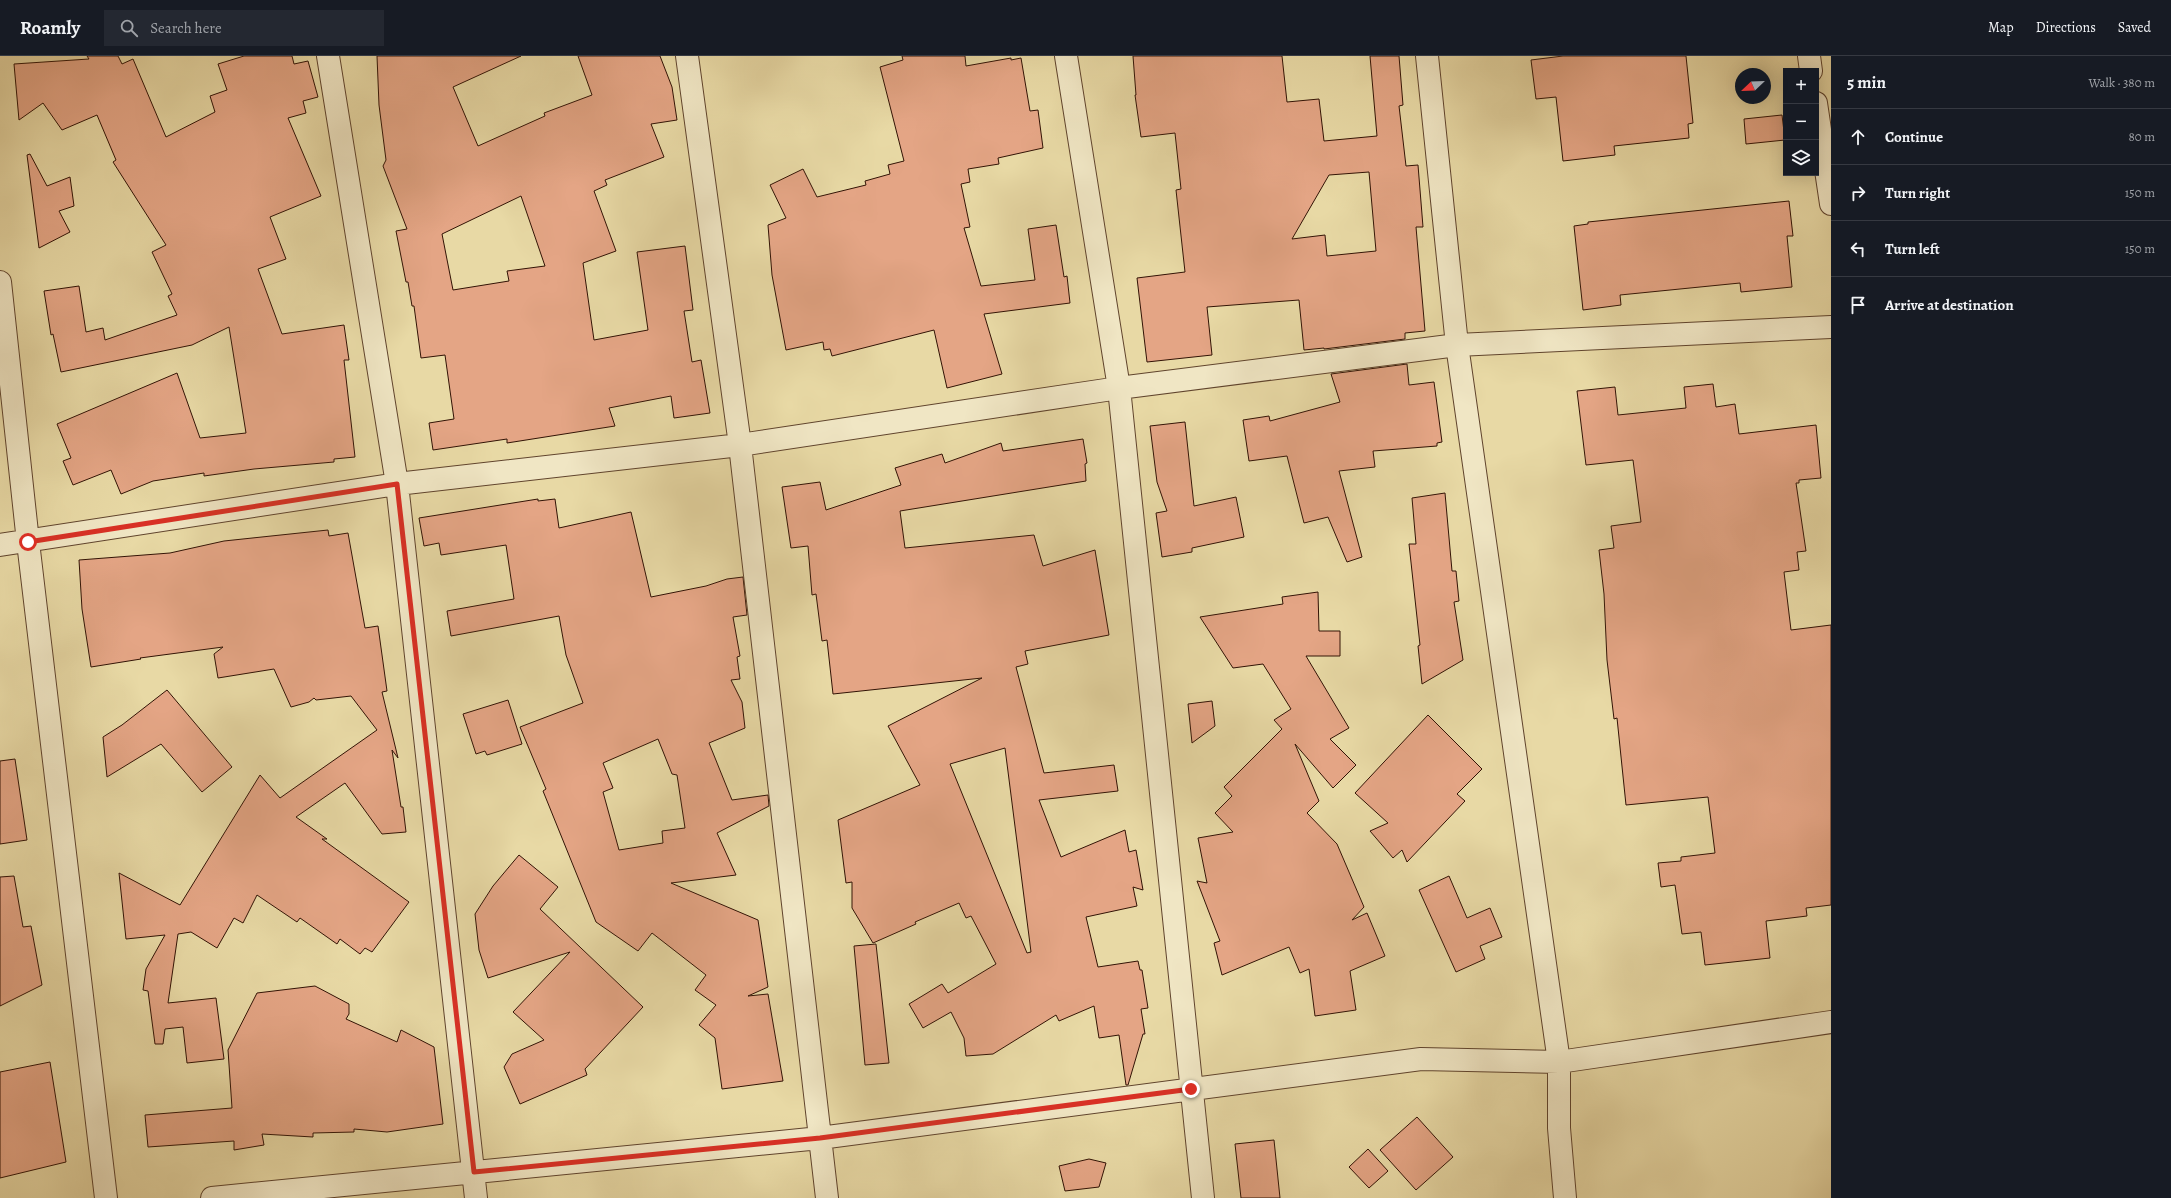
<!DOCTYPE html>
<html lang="en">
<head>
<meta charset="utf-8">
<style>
  body { margin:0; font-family:Alegreya,serif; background:#242831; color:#f1f3f6 }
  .controls { position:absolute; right:12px; top:12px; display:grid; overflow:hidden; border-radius:0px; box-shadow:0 4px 16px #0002 }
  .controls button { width:36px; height:36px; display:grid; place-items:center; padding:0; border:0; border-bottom:1px solid #363941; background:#171b24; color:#f1f3f6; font:20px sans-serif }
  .compass { position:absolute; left:1735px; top:12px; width:36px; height:36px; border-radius:50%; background:#171b24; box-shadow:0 4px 16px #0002; rotate:247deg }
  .stop { position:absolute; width:12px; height:12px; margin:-9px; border:3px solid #d93025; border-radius:50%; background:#fff }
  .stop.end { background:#d93025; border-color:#fff; box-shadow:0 1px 4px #0008 }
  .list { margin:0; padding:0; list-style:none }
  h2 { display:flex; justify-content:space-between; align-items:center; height:52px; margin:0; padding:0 16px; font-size:17px }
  h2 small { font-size:13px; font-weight:400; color:#9ea1a6 }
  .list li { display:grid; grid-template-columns:26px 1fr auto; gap:12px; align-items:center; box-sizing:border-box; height:56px; padding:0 16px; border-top:1px solid #363941 }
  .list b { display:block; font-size:15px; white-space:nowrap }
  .list em { font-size:13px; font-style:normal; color:#9ea1a6 }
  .icon { flex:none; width:22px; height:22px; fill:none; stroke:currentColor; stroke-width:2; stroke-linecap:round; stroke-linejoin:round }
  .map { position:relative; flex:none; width:1831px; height:1142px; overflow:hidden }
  header { display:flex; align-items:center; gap:24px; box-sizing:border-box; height:56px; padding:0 20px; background:#171b24; border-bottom:1px solid #363941 }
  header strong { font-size:19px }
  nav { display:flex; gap:22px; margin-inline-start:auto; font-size:14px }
  .search { width:280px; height:36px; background:#242831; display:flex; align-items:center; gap:10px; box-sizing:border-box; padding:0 14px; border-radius:0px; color:#9ea1a6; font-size:15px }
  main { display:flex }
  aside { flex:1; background:#171b24 }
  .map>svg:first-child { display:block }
</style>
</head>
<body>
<header>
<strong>Roamly</strong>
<div class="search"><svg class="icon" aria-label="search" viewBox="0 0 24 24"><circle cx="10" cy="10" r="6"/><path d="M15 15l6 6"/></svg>Search here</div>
<nav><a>Map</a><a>Directions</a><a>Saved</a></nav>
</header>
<main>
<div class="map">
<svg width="1831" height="1142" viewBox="0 0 1831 1142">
  <rect width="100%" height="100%" fill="#e8d9a5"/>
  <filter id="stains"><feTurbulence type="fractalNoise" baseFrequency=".005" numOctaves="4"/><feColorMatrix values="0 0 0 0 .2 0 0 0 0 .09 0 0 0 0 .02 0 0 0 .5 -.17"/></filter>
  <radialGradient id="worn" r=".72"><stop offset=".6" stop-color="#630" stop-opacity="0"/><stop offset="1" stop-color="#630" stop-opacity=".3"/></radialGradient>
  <path fill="#e4a585" stroke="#321305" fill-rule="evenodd" d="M87,0h31l4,8 11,-5 33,78 49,-25 -5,-16 17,-6 -9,-26 26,-8h48l2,8 14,-3 10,36 -15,4 3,12 -18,5 33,78 -51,21 16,42 -28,10 24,65 62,-9 5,35h-5l11,97 -21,2v3l-80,7 -50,7v-3l-51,8 -32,13 -10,-24 -38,15 -10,-24 8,-3 -14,-34 120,-51 23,65 46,-5 -17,-106 -37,18 -131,27 -8,-38 -2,1 -7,-44 35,-5 7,46 17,-4 2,12 72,-25 -9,-19 4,-2 -20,-42 14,-7 -53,-83 3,-2 -19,-45 -35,15 -19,-27 -24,17 -5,-56 75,-5z
    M377,0h144l-68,31 25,59 67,-30 -1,-3 48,-18 -14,-39h82l12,31 5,33 -26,4 13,33 -59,23 2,5 -13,6 22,60 -33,12 11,77 54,-10 -11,-78 48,-6 8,64 -9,1 8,51 9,-2 9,53 -36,5 -3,-22 -62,12 6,18 -108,17v-4l-74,11 -4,-27 25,-4 -9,-64 -24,3 -7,-52h-2l-4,-24h-2l-10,-51 11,-2 -24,-63 3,-6 -7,-55zM521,140l24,70 -38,5 2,10 -56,9 -11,-56z
    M902,0h63l1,10 45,-8v2l10,-2 9,53 8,-1 5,38 -45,10 1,6 -31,5 2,13 -9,2 9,43 -6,1 17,58 54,-6 -7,-51 28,-4 8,52 3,-1 3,27 -86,11 18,60 -55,14 -13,-58 -102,26 -2,-7 -6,1 -1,-8 -37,8 -14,-75 -4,-50 18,-7 -16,-33 33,-16 14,28 49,-12 -1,-4 25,-7 -2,-9 16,-4 -24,-94 23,-7z
    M1133,0h149l5,46 32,-3 5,42 53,-5 -7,-80h29l4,49 -4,1 7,60 12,-1 5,62h-7l9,104 -20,2v6l-81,10v-1l-20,2 -5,-50 -92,7 5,48 -65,7 -10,-84 48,-6 -9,-82 5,-1 -6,-56 -34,4 -6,-42h1zM1369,116l7,79 -49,5 -2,-21 -33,4 37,-64z
    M1563,0h123l7,67 -5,1 1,14 -75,8 1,9 -52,6 -7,-64 -20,2 -5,-39z
    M1782,59l3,25 -39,4 -2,-25z
    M30,98l17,32 23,-9 4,29 -15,5 11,21 -31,16 -12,-93z
    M1789,145l4,35h-6l5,51 -51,5 -1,-9 -120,12 1,10 -38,5 -9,-84 14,-2v-2z
    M1407,308l2,21 25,-3 8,60 -5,1v3l-64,5 2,16 -36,4 23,86 -15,5 -19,-45 -24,6 -17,-67 -38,5 -6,-41 26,-4 1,5 70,-19 -9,-28z
    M1713,328l3,23 19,-3 4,30 77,-9 5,53 -22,2v3h-3l10,68 -9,1 2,18 -15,2 7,58 40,-5v280l-25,3 1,8 -41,5 4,37 -65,7 -4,-33 -19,2 -7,-49 -14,2 -3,-24 23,-2v-4l34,-4 -7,-56 -82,8 -9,-87 -3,1 -7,-59 -3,-66 -5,-44 15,-2 -3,-22 30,-4 -8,-62 -47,5 -9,-74 38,-4 3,28 68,-7 -2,-21z
    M1185,366l9,84 42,-9 8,40 -52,11v4l-30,5 -6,-44 11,-2 -10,-29 -7,-56z
    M1083,383l4,24 -2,1 1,17 -186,30 5,37 129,-13 9,31 52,-16 14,85 -84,16 3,13 -12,3 28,106 70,-8 4,26 -79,9 22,57 64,-27 4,22 7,-2 7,40 -10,-3 4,19 -51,11 12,50 40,-6 2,9h2l6,38 -7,1 4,25h-2l-15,51h-2l-7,-50 -20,3 -5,-32 -35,15 -3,-6 -63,39 -27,2 -2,-18 -13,-26 -28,16 -14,-24 33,-20 6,9 48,-29 -25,-48 -5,2 -7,-15 -44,19 1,2 -43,19 -21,-35v-26l-6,1 -8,-63 82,-35 -32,-59 94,-48 -149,16 -6,-54 -5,1 -6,-47 -4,1 -4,-49 -17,2 -9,-61 38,-5 6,28 75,-25 -6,-17 47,-14 3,9 56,-20 2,8zM1005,692l26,204 -4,1 -77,-189z
    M1445,437l7,78h4l3,30 -5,1 9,58 -41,24 -4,-38 2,-1 -11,-101h7l-4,-46z
    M538,443v2l17,-2 4,29 72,-16 20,85 55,-11 21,-7 16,-2 4,38 -14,2 7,39 -3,1 3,22 -9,1 11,22 3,26 -36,15 23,57 36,-5 1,11 -52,27 19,42 -65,8 87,37 10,67 -20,9 20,-2 15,87 -61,8 -7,-51 -16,-13 17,-20 -21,-15 11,-15 -54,-42 -14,18 -42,-29 -53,-131 3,-2 -26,-62 63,-24 -17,-48 -7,-39 -108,20 -4,-25 67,-12 -8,-54 -65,10 -2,-12 -15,3 -5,-28zM658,683l14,35 5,1 8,53 -23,3 1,12 -44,7 -16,-58 10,-4 -10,-25z
    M328,474l1,6 19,-3 17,95 13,-2 9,65 -5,1 16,66 -6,-8 9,57h2l3,25 -24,2 -37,-51 -49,34 31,22h-5l87,63 -37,50 -7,-4 -5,6 -20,-15 -3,5 -37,-26 -3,4 -40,-27 -14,28 -9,-5 -17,30 -26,-16 -13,2 -10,69 48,-5 8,61 -37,4 -4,-36 -18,2 -2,15h-8l-7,-53 -5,-1 3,-21 19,-34 -39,4 -7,-66 61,32 80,-130 20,23 97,-68 -26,-34 -35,4 -2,-2 -5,4 -18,5 -17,-38 -56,9 -4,-24 9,-7 -83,11 1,1 -50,8 -9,-58 -3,-49 91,-7 54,-12z
    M1318,536l1,39h21v25h-34l43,72 -19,11 26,26 -23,23 -38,-44 24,57 -12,12 30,31 27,63 -12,13 15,-7 18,43 -35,15 6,39 -41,6 -6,-47 -9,4 -11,-26 -67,28 -8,-32 6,-2 -23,-60 10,2 -9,-45 35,-6 -18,-19 17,-17 -8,-9 58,-58 -8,-9 17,-11 -28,-45 -30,4 -33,-51 83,-13 -1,-7z
    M167,634l65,77 -30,25 -41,-48 -54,33 -4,-40 19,-12z
    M508,644l14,44 -35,11 -2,-4 -9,3 -13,-40z
    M1212,645l3,25 -23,17 -4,-39z
    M1428,659l54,54 -25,25 8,7 -58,61 -5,-12 -9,8 -23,-27 18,-8 -33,-30z
    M15,703l12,81 -27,4v-83z
    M519,799l39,32 -18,22 103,98 -58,62 2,6 -67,29 -16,-37 8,-13 32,-14 -31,-28 57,-60 -82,26 -9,-28 -4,-36 18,-28z
    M14,820l9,51 8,-1 11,59 -42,21v-129z
    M1449,820l18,42 23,-10 12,29 -22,9 5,13 -29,13 -37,-82z
    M876,888l13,119 -24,2 -11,-119z
    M315,930l34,18v10l-3,5 51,23 4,-12 33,17 9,77 -56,8 -33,-3v3l-41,1v4l-51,-3 2,11 -30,5v-9l-86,6 -3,-32 87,-7 -4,-58 29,-57z
    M50,1006l16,100 -66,16v-106z
    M1417,1061l36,40 -37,33 -36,-40z
    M1274,1084l6,58h-39l-6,-54z
    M1368,1093l20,22 -19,17 -20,-21z
    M1089,1103l17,4 -7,24 -34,4 -6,-25z"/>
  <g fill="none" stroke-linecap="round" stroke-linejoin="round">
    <defs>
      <path id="minor" d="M328,0l69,428 79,714
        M687,0l53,389 87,753
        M1066,0l53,332 84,810
        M1427,0l30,289 102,717v66l6,70
        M1809,0l2,15
        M1816,47l15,101
        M0,226l28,260 78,656
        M0,489l397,-61 343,-39 379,-57 338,-43 374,-18
        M212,1142l608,-60 601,-79 138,3 272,-40"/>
    </defs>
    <use href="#minor" stroke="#60442d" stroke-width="24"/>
    <use href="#minor" stroke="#f0e6c4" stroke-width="22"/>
  </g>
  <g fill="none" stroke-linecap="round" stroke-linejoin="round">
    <path stroke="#d93025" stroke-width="5" d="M28,486l369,-58 77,688 346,-34 371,-49"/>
  </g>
  <rect width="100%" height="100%" filter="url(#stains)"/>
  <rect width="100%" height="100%" fill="url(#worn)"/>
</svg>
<div class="controls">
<button>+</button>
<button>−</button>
<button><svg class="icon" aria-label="layers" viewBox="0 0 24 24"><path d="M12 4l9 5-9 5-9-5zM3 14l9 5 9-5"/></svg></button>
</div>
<svg class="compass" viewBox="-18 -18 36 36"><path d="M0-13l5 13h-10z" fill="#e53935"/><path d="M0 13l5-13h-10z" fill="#9ea1a6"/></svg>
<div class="stop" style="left:28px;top:486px"></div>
<div class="stop end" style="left:1191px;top:1033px"></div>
</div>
<aside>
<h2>5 min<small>Walk · 380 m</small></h2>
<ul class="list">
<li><svg class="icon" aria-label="ahead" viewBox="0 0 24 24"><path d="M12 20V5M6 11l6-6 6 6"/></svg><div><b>Continue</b></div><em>80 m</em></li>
<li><svg class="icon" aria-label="right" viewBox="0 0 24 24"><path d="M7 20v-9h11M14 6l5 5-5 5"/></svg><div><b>Turn right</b></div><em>150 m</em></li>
<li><svg class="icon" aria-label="left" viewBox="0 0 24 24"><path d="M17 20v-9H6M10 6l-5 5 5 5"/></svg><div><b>Turn left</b></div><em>150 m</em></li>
<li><svg class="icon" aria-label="arrive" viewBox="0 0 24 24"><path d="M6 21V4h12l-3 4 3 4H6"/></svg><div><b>Arrive at destination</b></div></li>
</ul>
</aside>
</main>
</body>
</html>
